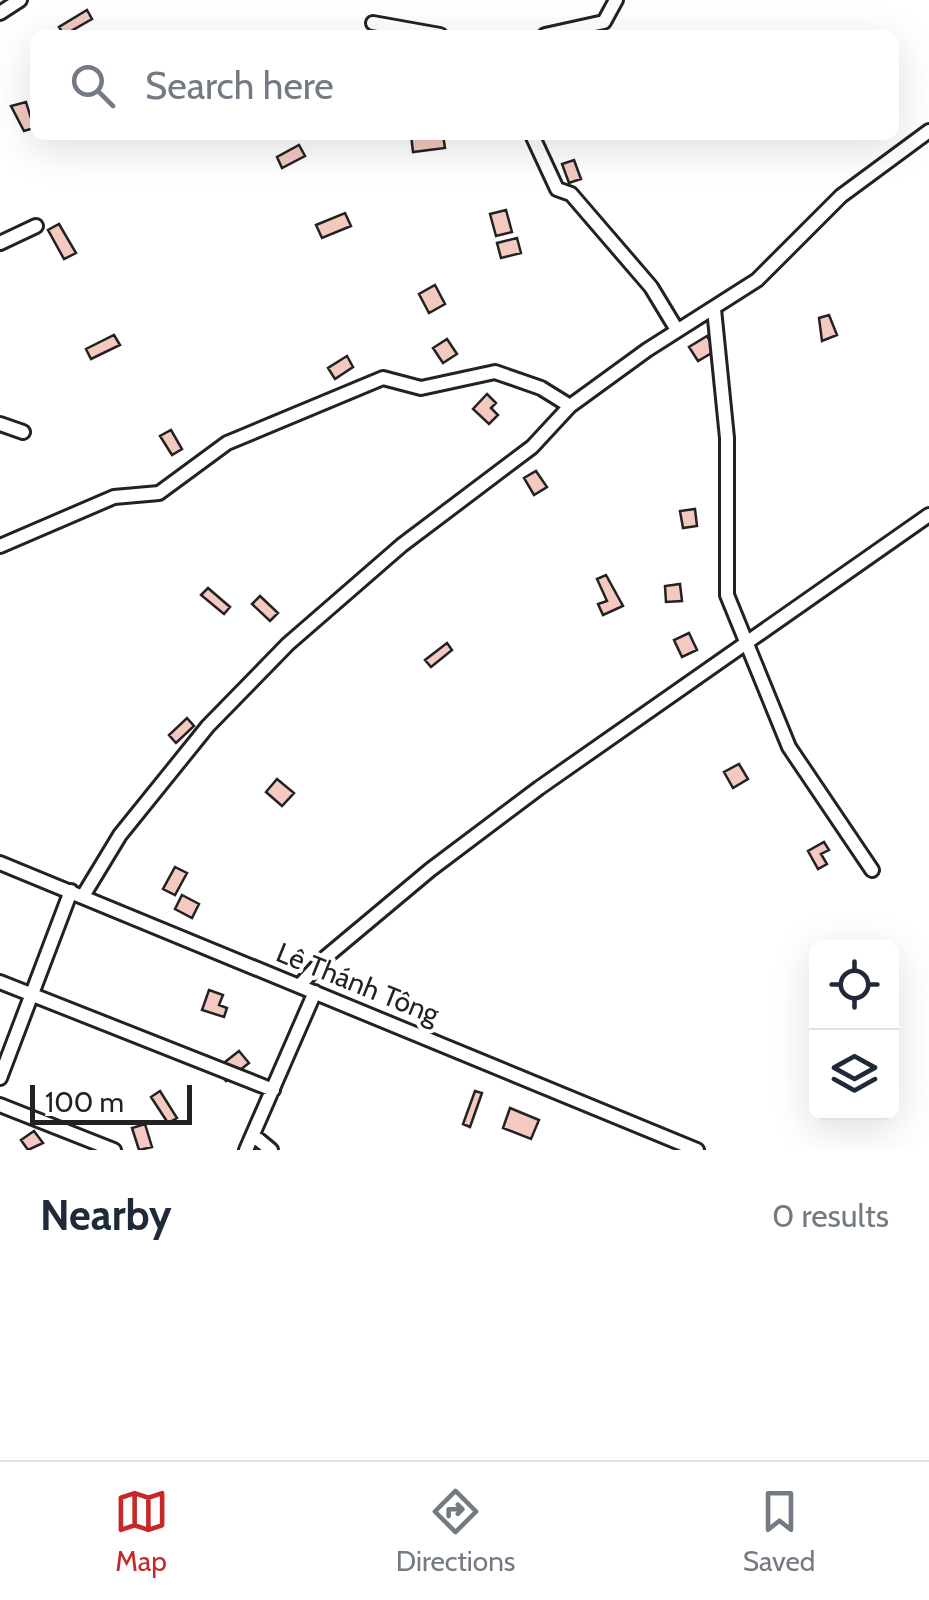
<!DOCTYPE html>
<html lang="en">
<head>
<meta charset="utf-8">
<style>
  body { margin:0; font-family:Cabin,sans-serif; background:#f2f2f3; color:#1f2937 }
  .controls { position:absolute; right:30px; bottom:30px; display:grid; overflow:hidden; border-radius:15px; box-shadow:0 10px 40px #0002 }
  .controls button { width:90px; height:90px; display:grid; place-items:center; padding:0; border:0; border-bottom:2px solid #e0e1e3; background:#fff; color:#1f2937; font:50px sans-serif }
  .scale { position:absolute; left:30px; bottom:25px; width:162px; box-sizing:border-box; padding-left:10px; border:5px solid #222; border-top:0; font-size:28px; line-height:35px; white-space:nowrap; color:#222; -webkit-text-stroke:8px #fff; paint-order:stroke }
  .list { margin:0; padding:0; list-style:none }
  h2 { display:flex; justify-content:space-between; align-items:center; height:130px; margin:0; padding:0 40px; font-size:42px }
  h2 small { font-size:32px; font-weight:400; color:#747a83 }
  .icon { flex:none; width:55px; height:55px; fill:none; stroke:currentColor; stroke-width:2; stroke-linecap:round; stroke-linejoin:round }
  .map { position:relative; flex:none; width:929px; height:1150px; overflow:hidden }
  .search { position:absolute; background:#fff; box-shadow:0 10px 40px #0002; left:30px; right:30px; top:30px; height:110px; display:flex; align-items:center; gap:25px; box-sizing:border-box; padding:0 35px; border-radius:15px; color:#747a83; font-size:38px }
  .sheet { height:310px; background:#fff }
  nav { display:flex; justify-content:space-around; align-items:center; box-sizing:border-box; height:140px; border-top:2px solid #e0e1e3; background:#fff; font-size:28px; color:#747a83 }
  nav a { display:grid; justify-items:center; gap:5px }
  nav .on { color:#c62828 }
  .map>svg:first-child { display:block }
</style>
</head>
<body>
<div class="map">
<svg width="929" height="1150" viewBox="0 0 929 1150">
  <rect width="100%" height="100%" fill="#fff"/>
  <path fill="#f3c9c0" stroke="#222" stroke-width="2.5" d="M 87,10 L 92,19 L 64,35 L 59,27 Z
    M 26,102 L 34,128 L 24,131 L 11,106 Z
    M 411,135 L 443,135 L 445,148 L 413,152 Z
    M 299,145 L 305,156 L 282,168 L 277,157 Z
    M 574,160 L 581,179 L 569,183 L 562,164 Z
    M 506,210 L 512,232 L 496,236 L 490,214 Z
    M 345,213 L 351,226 L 322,238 L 316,225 Z
    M 59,224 L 76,253 L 64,259 L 48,230 Z
    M 517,238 L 521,253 L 501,258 L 497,243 Z
    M 435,285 L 445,304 L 429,313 L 419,294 Z
    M 829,315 L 837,335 L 822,341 L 819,318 Z
    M 114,335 L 120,345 L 91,359 L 86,349 Z
    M 707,336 L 715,351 L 698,361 L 689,347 Z
    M 447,339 L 457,354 L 443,363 L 433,348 Z
    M 347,356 L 353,367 L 335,379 L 328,368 Z
    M 487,394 L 496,403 L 491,408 L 498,415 L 489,424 L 473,409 Z
    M 171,430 L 182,449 L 172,455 L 160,436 Z
    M 536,471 L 547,487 L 534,495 L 524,478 Z
    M 695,509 L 697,526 L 683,528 L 680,511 Z
    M 606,575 L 623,606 L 603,615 L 598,604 L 607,601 L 597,579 Z
    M 680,584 L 682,601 L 666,602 L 665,586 Z
    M 208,588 L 230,607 L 224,614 L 201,595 Z
    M 260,596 L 278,613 L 270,621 L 252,604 Z
    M 689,633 L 697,650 L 682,657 L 674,640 Z
    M 447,643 L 452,650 L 431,667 L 425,660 Z
    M 187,718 L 194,726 L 176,743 L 169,735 Z
    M 739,764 L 748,779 L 733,788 L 724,772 Z
    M 277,779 L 294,793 L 282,806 L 266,792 Z
    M 824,842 L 829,850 L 821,854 L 827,864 L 818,869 L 808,851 Z
    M 175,867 L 187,873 L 175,895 L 163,889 Z
    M 182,895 L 199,904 L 192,918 L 175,909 Z
    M 209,990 L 223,995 L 219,1005 L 227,1008 L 224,1017 L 202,1010 Z
    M 239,1051 L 249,1063 L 226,1081 L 216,1069 Z
    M 160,1091 L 177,1118 L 168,1123 L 151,1097 Z
    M 475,1091 L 482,1093 L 470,1127 L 463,1124 Z
    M 510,1108 L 539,1120 L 531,1139 L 503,1128 Z
    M 145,1124 L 152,1147 L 139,1150 L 132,1128 Z
    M 34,1131 L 43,1143 L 28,1150 L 21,1140 Z"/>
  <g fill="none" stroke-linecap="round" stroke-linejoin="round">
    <defs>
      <path id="minor" d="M 0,13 L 20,0
        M 373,23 L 440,35
        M 545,35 L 604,22 L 616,0
        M 532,135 L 557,189 L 571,194 L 651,287 L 677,330
        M 0,243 L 36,226
        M 714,309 L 727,438 L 727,595 L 789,747 L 872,870
        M 0,424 L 23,432
        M 0,546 L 114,497 L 159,493 L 227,443 L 383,378 L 421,388 L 495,372 L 541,388 L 570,406
        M 0,863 L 697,1150
        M 83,896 L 120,835 L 208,726 L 288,644 L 402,545 L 532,447 L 570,406 L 647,350 L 757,280 L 841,196 L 929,131
        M 0,982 L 273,1090
        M 299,986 L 326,957 L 430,870 L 539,788 L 929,515
        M 0,1078 L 71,891
        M 0,1105 L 114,1150
        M 253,1135 L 271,1150
        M 246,1150 L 315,992"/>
    </defs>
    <use href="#minor" stroke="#222" stroke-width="18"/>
    <use href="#minor" stroke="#fff" stroke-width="12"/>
  </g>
  <g text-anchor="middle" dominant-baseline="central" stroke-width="8" stroke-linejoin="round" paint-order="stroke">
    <g font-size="28" fill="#222" stroke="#fff">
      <text transform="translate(358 983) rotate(22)">Lê Thánh Tông</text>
    </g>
  </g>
</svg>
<div class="controls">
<button><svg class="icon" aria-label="locate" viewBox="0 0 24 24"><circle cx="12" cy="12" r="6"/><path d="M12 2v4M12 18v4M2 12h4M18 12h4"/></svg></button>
<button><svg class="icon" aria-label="layers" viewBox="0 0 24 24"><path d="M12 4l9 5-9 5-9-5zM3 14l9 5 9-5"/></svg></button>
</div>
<div class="scale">100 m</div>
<div class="search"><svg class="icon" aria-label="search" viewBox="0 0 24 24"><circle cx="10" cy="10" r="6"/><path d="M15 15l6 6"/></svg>Search here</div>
</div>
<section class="sheet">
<h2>Nearby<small>0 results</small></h2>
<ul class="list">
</ul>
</section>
<nav>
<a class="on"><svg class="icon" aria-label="map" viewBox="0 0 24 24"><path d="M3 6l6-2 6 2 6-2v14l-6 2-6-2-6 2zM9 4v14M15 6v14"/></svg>Map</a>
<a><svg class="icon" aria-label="directions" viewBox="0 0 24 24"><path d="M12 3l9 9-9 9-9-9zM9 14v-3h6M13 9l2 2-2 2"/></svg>Directions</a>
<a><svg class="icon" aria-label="saved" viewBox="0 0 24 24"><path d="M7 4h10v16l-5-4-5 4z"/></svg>Saved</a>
</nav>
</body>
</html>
